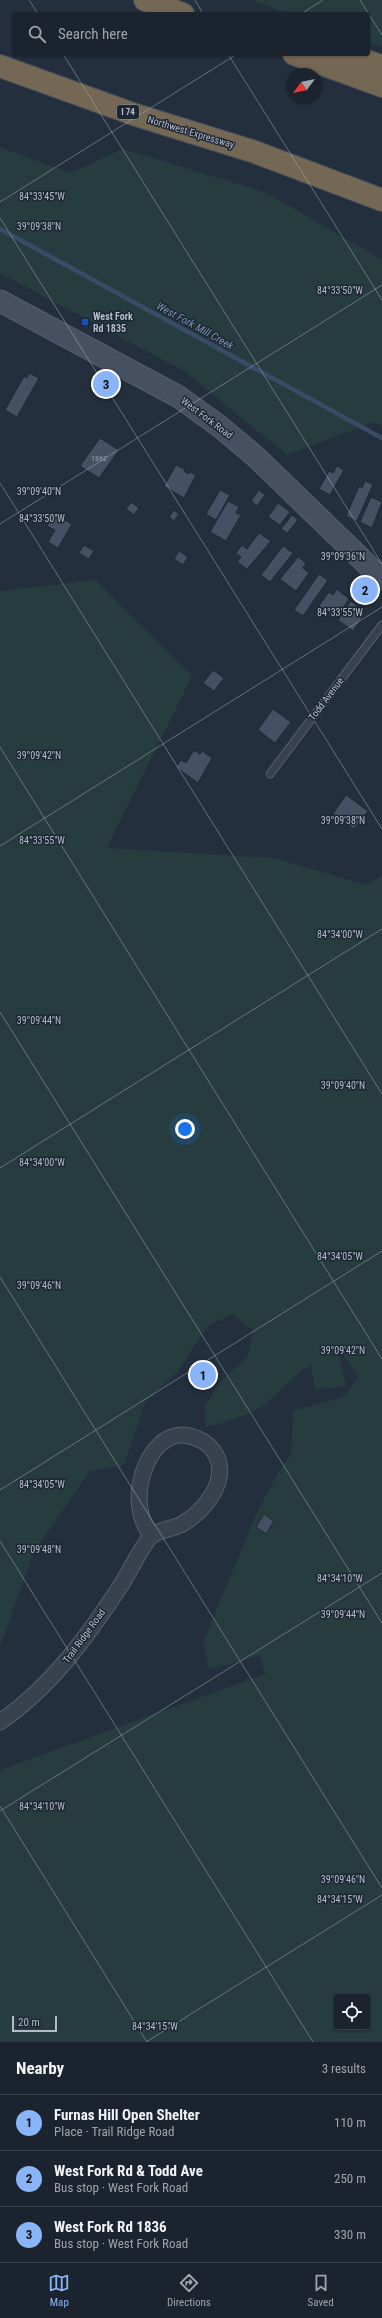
<!DOCTYPE html>
<html lang="en">
<head>
<meta charset="utf-8">
<style>
  body { margin:0; font-family:"Roboto Condensed",sans-serif; background:#242b36; color:#f1f3f6 }
  .controls { position:absolute; right:12px; bottom:12px; display:grid; overflow:hidden; border-radius:4px; box-shadow:0 1px 3px #0004 }
  .controls button { width:36px; height:36px; display:grid; place-items:center; padding:0; border:0; border-bottom:1px solid #39404a; background:#1b232e; color:#f1f3f6; font:20px sans-serif }
  .compass { position:absolute; left:286px; top:68px; width:36px; height:36px; border-radius:50%; background:#1b232e; box-shadow:0 1px 3px #0004; rotate:238deg }
  .scale { position:absolute; left:12px; bottom:10px; width:45px; box-sizing:border-box; padding-left:4px; border:2px solid #b4bcc9; border-top:0; font-size:11px; line-height:14px; white-space:nowrap; color:#b4bcc9; -webkit-text-stroke:3px #1d2633; paint-order:stroke }
  .you { position:absolute; left:185px; top:1129px; width:14px; height:14px; margin:-10px; border:3px solid #fff; border-radius:50%; background:#1a73e8; box-shadow:0 0 0 6px #1a73e833 }
  .badge { display:grid; place-items:center; width:26px; height:26px; border-radius:50%; background:#8ab4f8; color:#111; font-size:13px; font-weight:700 }
  .pin { position:absolute; translate:-50% -50%; border:2px solid #fff; box-shadow:0 1px 4px #0006 }
  .list { margin:0; padding:0; list-style:none }
  h2 { display:flex; justify-content:space-between; align-items:center; height:52px; margin:0; padding:0 16px; font-size:17px }
  h2 small { font-size:13px; font-weight:400; color:#a0a4aa }
  .list li { display:grid; grid-template-columns:26px 1fr auto; gap:12px; align-items:center; box-sizing:border-box; height:56px; padding:0 16px; border-top:1px solid #39404a }
  .list b { display:block; font-size:15px; white-space:nowrap }
  .list p { margin:0; font-size:13px; white-space:nowrap; color:#a0a4aa }
  .list em { font-size:13px; font-style:normal; color:#a0a4aa }
  .icon { flex:none; width:22px; height:22px; fill:none; stroke:currentColor; stroke-width:2; stroke-linecap:round; stroke-linejoin:round }
  .map { position:relative; flex:none; width:382px; height:2042px; overflow:hidden }
  .search { position:absolute; background:#1b232e; box-shadow:0 1px 3px #0004; left:12px; right:12px; top:12px; height:44px; display:flex; align-items:center; gap:10px; box-sizing:border-box; padding:0 14px; border-radius:4px; color:#a0a4aa; font-size:15px }
  .sheet { height:220px; background:#1b232e }
  nav { display:flex; justify-content:space-around; align-items:center; box-sizing:border-box; height:56px; border-top:1px solid #39404a; background:#1b232e; font-size:11px; color:#a0a4aa }
  nav a { display:grid; justify-items:center; gap:2px }
  nav .on { color:#8ab4f8 }
  .map>svg:first-child { display:block }
</style>
</head>
<body>
<div class="map">
<svg width="382" height="2042" viewBox="0 0 382 2042">
  <rect width="100%" height="100%" fill="#242f3e"/>
  <path fill="#263c3f" fill-rule="evenodd" d="M 251,0 L 382,0 L 382,47 L 368,42 L 368,14 L 290,14 Z
    M 0,147 L 70,173 L 123,149 L 265,192 L 382,260 L 382,426 L 374,422 L 287,455 L 184,371 L 0,273 Z
    M 95,580 L 192,676 L 107,848 L 274,858 L 367,885 L 382,875 L 382,2042 L 0,2042 L 0,1770 L 265,1674 L 260,1655 L 209,1670 L 203,1643 L 254,1519 L 275,1478 L 291,1454 L 293,1411 L 343,1397 L 359,1378 L 340,1350 L 330,1356 L 339,1354 L 346,1386 L 315,1390 L 311,1365 C 292,1375 281,1392 264,1405 C 247,1416 225,1422 206,1427 L 204,1407 L 220,1382 L 248,1356 L 253,1330 L 232,1314 L 208,1326 L 177,1372 L 145,1403 L 124,1465 L 90,1471 L 34,1552 L 0,1647 L 0,591 ZM 337,1997 L 367,1997 L 367,2027 L 337,2027 Z"/>
  <g fill="none" stroke-linecap="round" stroke-linejoin="round">
    <path stroke="#394c67" stroke-width="4.5" d="M 0,229 L 382,438"/>
  </g>
  <path fill="#455162" stroke="#1f2835" d="M 29,373 L 39,378 L 17,417 L 5,410 L 24,376 L 27,378 Z
    M 100,438 L 119,450 L 99,478 L 80,466 Z
    M 176,465 L 185,469 L 184,471 L 188,474 L 190,472 L 196,475 L 184,498 L 164,486 Z
    M 337,466 L 344,470 L 330,495 L 319,489 L 329,471 L 333,473 Z
    M 365,481 L 373,484 L 357,521 L 346,516 L 359,486 L 362,488 Z
    M 220,490 L 230,495 L 216,520 L 206,514 Z
    M 259,490 L 265,495 L 257,506 L 251,501 Z
    M 371,497 L 382,502 L 372,528 L 360,522 Z
    M 228,501 L 239,507 L 236,513 L 241,515 L 226,541 L 210,532 Z
    M 131,502 L 139,508 L 134,515 L 126,509 Z
    M 278,503 L 290,512 L 280,525 L 268,517 Z
    M 174,510 L 179,514 L 174,521 L 169,517 Z
    M 54,514 L 72,524 L 58,548 L 48,542 L 55,530 L 47,526 Z
    M 292,515 L 298,520 L 287,533 L 281,529 Z
    M 259,533 L 271,541 L 247,569 L 237,562 L 241,557 L 236,553 L 242,545 L 247,549 Z
    M 84,545 L 94,551 L 89,559 L 79,553 Z
    M 283,546 L 293,553 L 270,582 L 261,575 Z
    M 179,551 L 188,557 L 183,565 L 174,559 Z
    M 298,557 L 306,563 L 303,568 L 309,573 L 296,591 L 280,579 Z
    M 319,574 L 328,580 L 303,616 L 294,610 Z
    M 337,589 L 349,599 L 336,618 L 319,606 L 329,592 L 333,595 Z
    M 351,601 L 363,610 L 361,612 L 364,615 L 353,631 L 338,620 Z
    M 213,670 L 224,678 L 214,691 L 203,683 Z
    M 273,709 L 291,722 L 275,743 L 258,730 Z
    M 194,750 L 200,754 L 202,751 L 212,758 L 198,783 L 176,767 L 181,760 L 186,763 Z
    M 346,795 L 368,811 L 354,829 L 333,814 Z
    M 211,1360 L 220,1375 L 195,1390 L 186,1374 Z
    M 264,1514 L 274,1521 L 266,1534 L 256,1527 Z"/>
  <g fill="none" stroke-linecap="round" stroke-linejoin="round">
    <defs>
      <path id="lane" d="M 270,774 L 382,625"/>
      <path id="street" d="M 0,1722 C 51,1687 88,1636 121,1585 C 127,1576 145,1541 151,1536 C 158,1530 173,1529 182,1524 C 203,1512 228,1483 217,1457 C 213,1449 207,1442 198,1439 C 158,1420 134,1476 140,1508 C 141,1519 145,1527 151,1536"/>
      <path id="secondary" d="M 0,301 L 179,397 L 219,426 L 256,457 L 382,579"/>
      <path id="highway" d="M 145,0 L 183,14
        M 294,54 L 382,86
        M 344,54 L 382,66
        M 0,66 L 136,115 L 255,152 L 382,200"/>
    </defs>
    <use href="#lane" stroke="#565f6c" stroke-width="9"/>
    <use href="#street" stroke="#565f6c" stroke-width="17"/>
    <use href="#secondary" stroke="#565f6c" stroke-width="23"/>
    <use href="#highway" stroke="#434c59" stroke-width="24"/>
    <use href="#lane" stroke="#38414e" stroke-width="7"/>
    <use href="#street" stroke="#38414e" stroke-width="15"/>
    <use href="#secondary" stroke="#465061" stroke-width="21"/>
    <use href="#highway" stroke="#746855" stroke-width="22"/>
  </g>
  <path fill="none" stroke="#b4bcc9" stroke-width="1" stroke-opacity="0.45" d="M 29,0 L 38,14M 195,0 L 203,14M 360,0 L 382,35M 301,14 L 323,0M 63,54 L 382,564M 228,54 L 382,300M 0,202 L 237,54M 0,218 L 382,829M 0,483 L 382,1094M 0,524 L 382,285M 0,747 L 382,1359M 0,846 L 382,607M 0,1012 L 382,1623M 0,1168 L 382,929M 0,1277 L 382,1888M 0,1490 L 382,1251M 0,1541 L 313,2042M 0,1806 L 147,2042M 0,1811 L 382,1573M 146,2042 L 382,1895"/>
  <rect fill="#1a4fb4" stroke="#1d2633" stroke-width="1.5" x="81" y="318" width="8" height="8" rx="2"/>
  <g text-anchor="middle" dominant-baseline="central" stroke-width="3" stroke-linejoin="round" paint-order="stroke">
    <g font-size="8" fill="#98a1af">
      <text x="99" y="458">1862</text>
    </g>
    <rect fill="#1d2633" stroke="#878f9c" stroke-width="1" x="117" y="105" width="22" height="14" rx="3"/>
    <g font-size="9" font-weight="bold" fill="#b4bcc9">
      <text x="128" y="112">I 74</text>
    </g>
    <g font-size="10" fill="#b4bcc9" stroke="#1d2633">
      <text transform="translate(191 132) rotate(17)">Northwest Expressway</text>
      <text transform="translate(207 418) rotate(37)">West Fork Road</text>
      <text transform="translate(326 699) rotate(-53)">Todd Avenue</text>
      <text transform="translate(84 1636) rotate(-54)">Trail Ridge Road</text>
    </g>
    <g font-size="10" font-weight="bold" fill="#b4bcc9" stroke="#1d2633" text-anchor="start">
      <text x="93" y="316">West Fork<tspan x="93" dy="12">Rd 1835</tspan></text>
    </g>
    <g font-size="11" font-style="italic" fill="#7c92b1" stroke="#1d2633">
      <text transform="translate(195 326) rotate(29)">West Fork Mill Creek</text>
    </g>
  </g>
  <g font-size="10" text-anchor="middle" fill="#b4bcc9" stroke="#1d2633" stroke-width="3" stroke-linejoin="round" paint-order="stroke">
    <text x="42" y="200">84°33'45"W</text>
    <text x="39" y="230">39°09'38"N</text>
    <text x="340" y="294">84°33'50"W</text>
    <text x="39" y="495">39°09'40"N</text>
    <text x="42" y="522">84°33'50"W</text>
    <text x="343" y="560">39°09'36"N</text>
    <text x="340" y="616">84°33'55"W</text>
    <text x="39" y="759">39°09'42"N</text>
    <text x="343" y="824">39°09'38"N</text>
    <text x="42" y="844">84°33'55"W</text>
    <text x="340" y="938">84°34'00"W</text>
    <text x="39" y="1024">39°09'44"N</text>
    <text x="343" y="1089">39°09'40"N</text>
    <text x="42" y="1166">84°34'00"W</text>
    <text x="340" y="1260">84°34'05"W</text>
    <text x="39" y="1289">39°09'46"N</text>
    <text x="343" y="1354">39°09'42"N</text>
    <text x="42" y="1488">84°34'05"W</text>
    <text x="39" y="1553">39°09'48"N</text>
    <text x="340" y="1582">84°34'10"W</text>
    <text x="343" y="1618">39°09'44"N</text>
    <text x="42" y="1810">84°34'10"W</text>
    <text x="343" y="1883">39°09'46"N</text>
    <text x="340" y="1903">84°34'15"W</text>
    <text x="155" y="2030">84°34'15"W</text>
  </g>
</svg>
<div class="controls">
<button><svg class="icon" aria-label="locate" viewBox="0 0 24 24"><circle cx="12" cy="12" r="6"/><path d="M12 2v4M12 18v4M2 12h4M18 12h4"/></svg></button>
</div>
<svg class="compass" viewBox="-18 -18 36 36"><path d="M0-13l5 13h-10z" fill="#e53935"/><path d="M0 13l5-13h-10z" fill="#a0a4aa"/></svg>
<div class="scale">20 m</div>
<div class="you"></div>
<div class="pin badge" style="left:203px;top:1375px">1</div>
<div class="pin badge" style="left:365px;top:590px">2</div>
<div class="pin badge" style="left:106px;top:384px">3</div>
<div class="search"><svg class="icon" aria-label="search" viewBox="0 0 24 24"><circle cx="10" cy="10" r="6"/><path d="M15 15l6 6"/></svg>Search here</div>
</div>
<section class="sheet">
<h2>Nearby<small>3 results</small></h2>
<ul class="list">
<li><span class="badge">1</span><div><b>Furnas Hill Open Shelter</b><p>Place · Trail Ridge Road</p></div><em>110 m</em></li>
<li><span class="badge">2</span><div><b>West Fork Rd &amp; Todd Ave</b><p>Bus stop · West Fork Road</p></div><em>250 m</em></li>
<li><span class="badge">3</span><div><b>West Fork Rd 1836</b><p>Bus stop · West Fork Road</p></div><em>330 m</em></li>
</ul>
</section>
<nav>
<a class="on"><svg class="icon" aria-label="map" viewBox="0 0 24 24"><path d="M3 6l6-2 6 2 6-2v14l-6 2-6-2-6 2zM9 4v14M15 6v14"/></svg>Map</a>
<a><svg class="icon" aria-label="directions" viewBox="0 0 24 24"><path d="M12 3l9 9-9 9-9-9zM9 14v-3h6M13 9l2 2-2 2"/></svg>Directions</a>
<a><svg class="icon" aria-label="saved" viewBox="0 0 24 24"><path d="M7 4h10v16l-5-4-5 4z"/></svg>Saved</a>
</nav>
</body>
</html>
